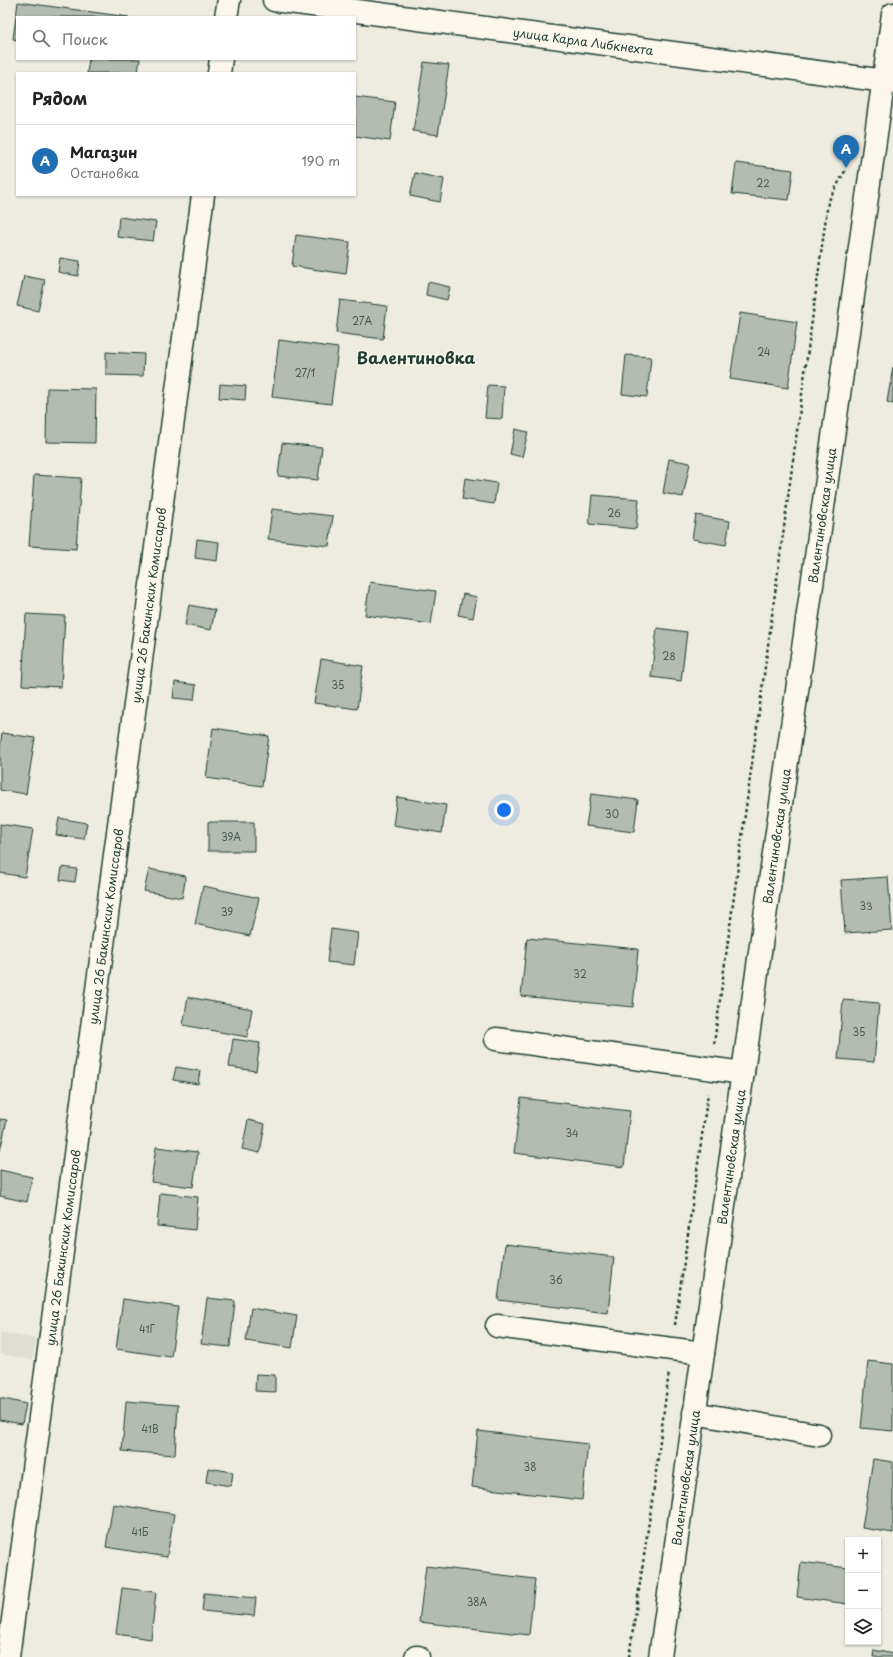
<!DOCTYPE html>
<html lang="ru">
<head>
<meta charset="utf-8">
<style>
  body { margin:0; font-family:"Playpen Sans",sans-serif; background:#f2f2f2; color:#222 }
  .controls { position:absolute; right:12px; bottom:12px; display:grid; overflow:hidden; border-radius:0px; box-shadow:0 1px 3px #0004 }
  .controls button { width:36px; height:36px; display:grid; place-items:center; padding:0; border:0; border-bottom:1px solid #e0e0e0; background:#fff; color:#222; font:20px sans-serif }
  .you { position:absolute; left:504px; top:810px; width:14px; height:14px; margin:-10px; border:3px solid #fff; border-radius:50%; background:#1a73e8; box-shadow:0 0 0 6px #1a73e833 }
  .badge { display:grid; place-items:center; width:26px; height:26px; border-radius:50%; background:#1f6fb2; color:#fff; font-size:13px; font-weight:700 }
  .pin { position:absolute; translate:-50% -33px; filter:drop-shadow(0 1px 2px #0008) }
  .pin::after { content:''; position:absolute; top:21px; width:14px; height:12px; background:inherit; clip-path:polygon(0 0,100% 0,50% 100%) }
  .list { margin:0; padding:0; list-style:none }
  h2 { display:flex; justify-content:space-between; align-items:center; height:52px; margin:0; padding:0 16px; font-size:17px }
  h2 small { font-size:13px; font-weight:400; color:#767676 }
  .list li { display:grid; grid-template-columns:26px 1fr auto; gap:12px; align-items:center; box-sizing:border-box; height:72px; padding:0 16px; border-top:1px solid #e0e0e0 }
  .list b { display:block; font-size:15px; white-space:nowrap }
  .list p { margin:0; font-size:13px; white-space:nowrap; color:#767676 }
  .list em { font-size:13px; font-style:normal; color:#767676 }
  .icon { flex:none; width:22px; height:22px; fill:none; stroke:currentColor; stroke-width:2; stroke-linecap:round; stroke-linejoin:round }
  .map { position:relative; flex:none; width:893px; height:1657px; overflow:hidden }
  .search { position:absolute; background:#fff; box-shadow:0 1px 3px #0004; left:16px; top:16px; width:340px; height:44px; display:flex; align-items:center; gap:10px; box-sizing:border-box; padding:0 14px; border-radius:0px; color:#767676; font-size:15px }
  .panel { position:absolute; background:#fff; box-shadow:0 1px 3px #0004; left:16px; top:72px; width:340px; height:124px; border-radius:0px }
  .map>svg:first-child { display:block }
</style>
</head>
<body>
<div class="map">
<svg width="893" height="1657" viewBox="0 0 893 1657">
  <rect width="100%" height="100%" fill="#eeece1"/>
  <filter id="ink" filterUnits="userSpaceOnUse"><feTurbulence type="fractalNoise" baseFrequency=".025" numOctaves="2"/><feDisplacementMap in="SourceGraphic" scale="8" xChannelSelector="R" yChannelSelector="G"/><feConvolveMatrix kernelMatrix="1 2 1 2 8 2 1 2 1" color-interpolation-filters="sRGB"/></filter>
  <g filter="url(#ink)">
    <path fill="#ddddd2" d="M 0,1332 L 36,1339 L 32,1360 L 0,1354 Z"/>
    <path fill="#b4bbb0" stroke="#1f3d34" d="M 18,2 L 129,17 L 17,17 L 17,40 L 13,39 Z
      M 89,59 L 140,59 L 138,73 L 87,73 Z
      M 424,62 L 449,65 L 438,135 L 413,131 Z
      M 355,97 L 395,102 L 390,141 L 355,136 Z
      M 736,163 L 793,170 L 789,200 L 732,194 Z
      M 415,173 L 444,179 L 440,202 L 410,196 Z
      M 119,217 L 156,222 L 153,241 L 117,237 Z
      M 296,235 L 350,242 L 346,274 L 292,266 Z
      M 60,258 L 80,261 L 78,276 L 58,272 Z
      M 24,276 L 45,280 L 38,311 L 17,306 Z
      M 428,282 L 450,287 L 447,300 L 426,295 Z
      M 340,300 L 387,306 L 383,339 L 336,333 Z
      M 740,313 L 797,322 L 788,388 L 730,379 Z
      M 279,340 L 338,348 L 331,404 L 272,397 Z
      M 106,352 L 144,354 L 143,376 L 106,375 Z
      M 626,355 L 651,357 L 647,397 L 622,394 Z
      M 893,367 L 893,404 L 887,402 Z
      M 220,384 L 246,386 L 245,400 L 219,398 Z
      M 488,385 L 504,386 L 502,419 L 485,418 Z
      M 47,388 L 96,389 L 95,443 L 46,442 Z
      M 515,429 L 528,432 L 522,457 L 510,454 Z
      M 282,443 L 322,447 L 318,480 L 278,476 Z
      M 669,459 L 690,463 L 683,497 L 663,493 Z
      M 34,475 L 81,478 L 76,549 L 29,546 Z
      M 465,478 L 497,483 L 494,504 L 462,499 Z
      M 592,495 L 639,499 L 636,529 L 589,524 Z
      M 272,509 L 333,516 L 329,546 L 268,539 Z
      M 696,515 L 730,521 L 726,545 L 692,539 Z
      M 197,539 L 219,542 L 217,561 L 195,558 Z
      M 370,582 L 436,591 L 431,624 L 365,615 Z
      M 463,594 L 477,597 L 473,618 L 458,615 Z
      M 189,605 L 215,610 L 211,630 L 185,625 Z
      M 26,614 L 65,616 L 61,687 L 22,685 Z
      M 657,628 L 687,632 L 681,681 L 651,677 Z
      M 321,659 L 363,666 L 357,709 L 314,703 Z
      M 175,682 L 196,685 L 194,700 L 173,698 Z
      M 213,728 L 269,736 L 262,786 L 206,778 Z
      M 2,733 L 35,738 L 26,794 L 0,790 L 0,748 Z
      M 591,794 L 638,800 L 634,832 L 586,826 Z
      M 397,797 L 446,805 L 442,833 L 393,825 Z
      M 59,818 L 87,823 L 84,839 L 56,835 Z
      M 208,822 L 254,822 L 254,851 L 208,851 Z
      M 0,824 L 33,829 L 25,877 L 0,873 Z
      M 62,867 L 77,869 L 75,882 L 60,880 Z
      M 149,869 L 186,876 L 182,898 L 144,891 Z
      M 888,877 L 892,930 L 845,933 L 841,880 Z
      M 203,886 L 259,898 L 250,936 L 195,924 Z
      M 331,929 L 358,933 L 354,965 L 327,962 Z
      M 527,938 L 638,949 L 633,1007 L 521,996 Z
      M 188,997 L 252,1009 L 247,1037 L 183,1025 Z
      M 843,1000 L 879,1003 L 874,1062 L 838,1059 Z
      M 233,1039 L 260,1043 L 256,1071 L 229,1067 Z
      M 176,1067 L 200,1071 L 198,1084 L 173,1080 Z
      M 521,1098 L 630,1111 L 624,1167 L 514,1153 Z
      M 0,1119 L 7,1120 L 0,1151 Z
      M 248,1120 L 265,1124 L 260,1153 L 242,1149 Z
      M 156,1147 L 198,1152 L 193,1187 L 151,1182 Z
      M 0,1170 L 32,1177 L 27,1202 L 0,1196 Z
      M 160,1193 L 198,1197 L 195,1230 L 157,1226 Z
      M 505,1244 L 614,1257 L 608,1313 L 498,1300 Z
      M 207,1298 L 235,1301 L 230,1347 L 201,1344 Z
      M 123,1299 L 178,1307 L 171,1357 L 116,1349 Z
      M 251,1308 L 297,1316 L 292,1348 L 246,1341 Z
      M 868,1361 L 893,1364 L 893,1431 L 861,1428 Z
      M 256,1374 L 275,1375 L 275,1392 L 255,1391 Z
      M 0,1398 L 26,1404 L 22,1424 L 0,1420 Z
      M 126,1401 L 178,1405 L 175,1455 L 122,1451 Z
      M 478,1431 L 588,1444 L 582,1500 L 472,1487 Z
      M 873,1459 L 893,1462 L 893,1533 L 862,1528 Z
      M 208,1468 L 233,1472 L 231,1486 L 206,1482 Z
      M 113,1504 L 174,1514 L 167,1557 L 106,1547 Z
      M 801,1562 L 848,1568 L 848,1604 L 797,1597 Z
      M 426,1566 L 535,1579 L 529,1635 L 419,1622 Z
      M 122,1588 L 156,1592 L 151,1639 L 116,1634 Z
      M 204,1593 L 256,1598 L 254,1616 L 202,1611 Z
      M 874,1650 L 893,1654 L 893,1657 L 873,1657 Z"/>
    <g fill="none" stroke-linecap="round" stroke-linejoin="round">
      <defs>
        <g id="minor">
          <path id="s1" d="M 274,0 L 893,82"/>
          <path d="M 226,17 L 229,0"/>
          <path d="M 219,73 L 221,59"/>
          <path d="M 496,1039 L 743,1073"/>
          <path d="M 497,1326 L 703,1353"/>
          <path d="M 694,1413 L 819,1435"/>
          <path id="s2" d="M 8,1657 L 203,195"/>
          <path d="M 416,1657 L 418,1657"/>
        </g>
        <g id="major">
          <path id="s3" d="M 660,1657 L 893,14"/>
        </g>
      </defs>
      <use href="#minor" stroke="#1f3d34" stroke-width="25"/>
      <use href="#major" stroke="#1f3d34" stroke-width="25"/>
      <path stroke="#1f3d34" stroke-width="2.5" stroke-dasharray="3 3" stroke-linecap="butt" d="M 714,1044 L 828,202 L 845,171
        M 675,1325 L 708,1093
        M 629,1657 L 653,1495 L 669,1372"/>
      <use href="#minor" stroke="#fbf7ec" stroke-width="22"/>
      <use href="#major" stroke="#fbf7ec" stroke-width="22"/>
    </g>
  </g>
  <g text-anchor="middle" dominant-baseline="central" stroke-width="3" stroke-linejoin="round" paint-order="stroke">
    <g font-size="10" fill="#445c53">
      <text x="763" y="182">22</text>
      <text x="362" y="320">27А</text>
      <text x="764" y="351">24</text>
      <text x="305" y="372">27/1</text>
      <text x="614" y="512">26</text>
      <text x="669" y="655">28</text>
      <text x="338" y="684">35</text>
      <text x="612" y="813">30</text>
      <text x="231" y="836">39А</text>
      <text x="866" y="905">33</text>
      <text x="227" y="911">39</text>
      <text x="580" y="973">32</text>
      <text x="859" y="1031">35</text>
      <text x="572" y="1132">34</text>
      <text x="556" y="1279">36</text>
      <text x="147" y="1328">41Г</text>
      <text x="150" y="1428">41В</text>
      <text x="530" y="1466">38</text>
      <text x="140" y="1531">41Б</text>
      <text x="477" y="1601">38А</text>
    </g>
    <g font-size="12" fill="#1f3d34" stroke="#fbf7ec">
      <text stroke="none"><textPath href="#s1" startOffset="312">улица Карла Либкнехта</textPath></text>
      <text stroke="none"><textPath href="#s3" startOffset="1153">Валентиновская улица</textPath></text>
      <text stroke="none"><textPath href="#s2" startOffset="1061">улица 26 Бакинских Комиссаров</textPath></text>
      <text stroke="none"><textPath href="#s3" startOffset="829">Валентиновская улица</textPath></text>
      <text stroke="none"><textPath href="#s2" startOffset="737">улица 26 Бакинских Комиссаров</textPath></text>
      <text stroke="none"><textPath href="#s3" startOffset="505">Валентиновская улица</textPath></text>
      <text stroke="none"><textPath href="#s2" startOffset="413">улица 26 Бакинских Комиссаров</textPath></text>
      <text stroke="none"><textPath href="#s3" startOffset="181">Валентиновская улица</textPath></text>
    </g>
    <g font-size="16" font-weight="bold" fill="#1f3d34" stroke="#fbf7ec">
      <text x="416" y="357">Валентиновка</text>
    </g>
  </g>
</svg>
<div class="controls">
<button>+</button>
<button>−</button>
<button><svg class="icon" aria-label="layers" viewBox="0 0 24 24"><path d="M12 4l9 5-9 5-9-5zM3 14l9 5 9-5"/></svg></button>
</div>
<div class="you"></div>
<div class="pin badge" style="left:846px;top:168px">A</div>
<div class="search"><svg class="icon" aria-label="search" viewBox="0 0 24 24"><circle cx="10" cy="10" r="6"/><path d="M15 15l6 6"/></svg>Поиск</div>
<section class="panel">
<h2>Рядом<small></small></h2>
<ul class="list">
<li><span class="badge">A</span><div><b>Магазин</b><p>Остановка</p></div><em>190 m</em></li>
</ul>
</section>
</div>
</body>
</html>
